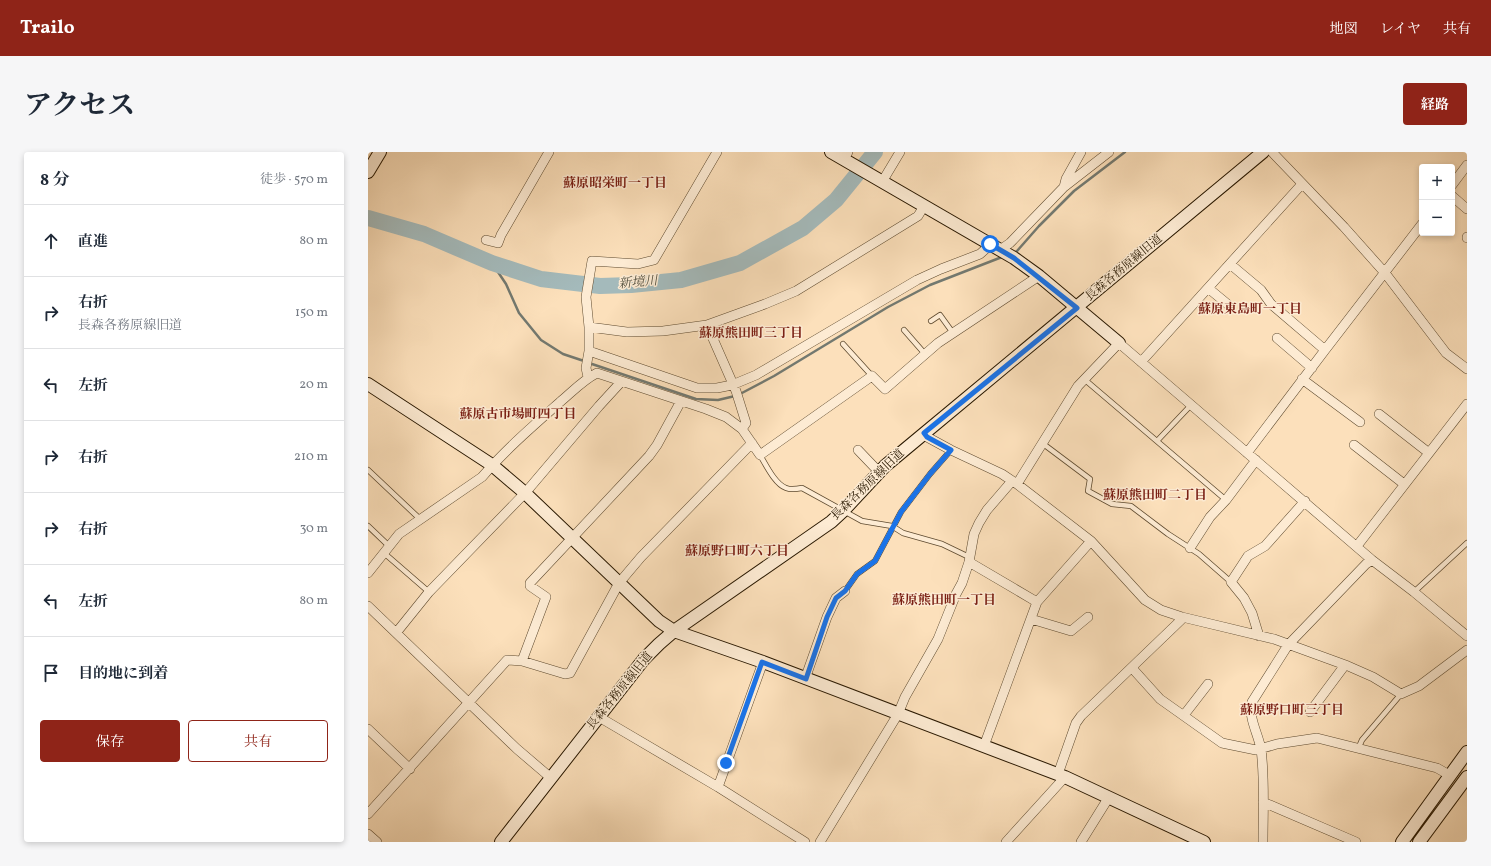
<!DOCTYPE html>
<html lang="ja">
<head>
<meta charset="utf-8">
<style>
  body { margin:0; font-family:Vollkorn,"Noto Serif JP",serif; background:#f6f6f7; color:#1f2937 }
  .controls { position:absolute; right:12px; top:12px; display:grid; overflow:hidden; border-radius:4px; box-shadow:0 2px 6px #0003 }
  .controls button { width:36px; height:36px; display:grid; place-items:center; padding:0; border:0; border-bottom:1px solid #e0e1e3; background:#fff; color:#1f2937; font:20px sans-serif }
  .stop { position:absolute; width:12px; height:12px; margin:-9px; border:3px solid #1a73e8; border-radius:50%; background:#fff }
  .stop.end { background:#1a73e8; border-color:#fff; box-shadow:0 1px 4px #0008 }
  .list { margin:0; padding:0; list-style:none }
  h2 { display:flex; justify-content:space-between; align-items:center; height:52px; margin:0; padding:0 16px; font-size:17px }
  h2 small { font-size:13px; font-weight:400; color:#747a83 }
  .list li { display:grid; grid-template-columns:26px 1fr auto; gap:12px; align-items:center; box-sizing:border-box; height:72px; padding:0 16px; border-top:1px solid #e0e1e3 }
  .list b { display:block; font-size:15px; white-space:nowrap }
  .list p { margin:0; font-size:13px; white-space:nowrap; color:#747a83 }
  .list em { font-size:13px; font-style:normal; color:#747a83 }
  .actions { display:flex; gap:8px; padding:12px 16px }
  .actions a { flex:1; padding:9px 0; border:1px solid #8f2418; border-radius:4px; text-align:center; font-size:14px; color:#8f2418 }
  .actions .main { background:#8f2418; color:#fff }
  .icon { flex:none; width:22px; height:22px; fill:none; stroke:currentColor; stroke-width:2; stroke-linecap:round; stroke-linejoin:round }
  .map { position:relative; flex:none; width:1099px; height:690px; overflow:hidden; border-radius:4px }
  header { display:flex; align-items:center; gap:24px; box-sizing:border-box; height:56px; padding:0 20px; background:#8f2418; color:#fff }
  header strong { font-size:19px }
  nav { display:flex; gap:22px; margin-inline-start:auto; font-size:14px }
  .intro { display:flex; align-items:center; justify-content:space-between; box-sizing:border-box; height:96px; padding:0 24px }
  h1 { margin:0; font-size:28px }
  .button { padding:10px 18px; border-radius:4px; background:#8f2418; color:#fff; font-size:14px; font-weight:700 }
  main { display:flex; gap:24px; padding:0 24px }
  aside { flex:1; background:#fff; border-radius:4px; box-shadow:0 2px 6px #0003 }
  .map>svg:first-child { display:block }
</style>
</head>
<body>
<header>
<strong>Trailo</strong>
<nav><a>地図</a><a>レイヤ</a><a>共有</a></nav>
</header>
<div class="intro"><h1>アクセス</h1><a class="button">経路</a></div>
<main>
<aside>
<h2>8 分<small>徒歩 · 570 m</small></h2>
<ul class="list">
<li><svg class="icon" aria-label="ahead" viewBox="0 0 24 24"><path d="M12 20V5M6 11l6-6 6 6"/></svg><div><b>直進</b></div><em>80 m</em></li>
<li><svg class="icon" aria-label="right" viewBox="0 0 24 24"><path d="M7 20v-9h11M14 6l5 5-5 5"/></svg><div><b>右折</b><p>長森各務原線旧道</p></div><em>150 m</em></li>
<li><svg class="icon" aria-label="left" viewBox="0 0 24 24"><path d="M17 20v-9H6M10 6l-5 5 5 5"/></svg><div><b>左折</b></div><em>20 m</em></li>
<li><svg class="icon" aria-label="right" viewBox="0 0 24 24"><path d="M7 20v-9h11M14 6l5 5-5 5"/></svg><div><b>右折</b></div><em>210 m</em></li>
<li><svg class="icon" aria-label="right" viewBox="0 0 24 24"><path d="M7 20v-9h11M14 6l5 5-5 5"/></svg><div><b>右折</b></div><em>30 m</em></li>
<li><svg class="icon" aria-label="left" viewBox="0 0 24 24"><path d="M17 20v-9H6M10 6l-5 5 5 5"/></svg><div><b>左折</b></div><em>80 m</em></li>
<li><svg class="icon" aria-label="arrive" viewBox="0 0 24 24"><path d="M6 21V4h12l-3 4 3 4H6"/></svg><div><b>目的地に到着</b></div></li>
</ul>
<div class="actions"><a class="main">保存</a><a>共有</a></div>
</aside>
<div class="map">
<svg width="1099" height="690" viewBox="0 0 1099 690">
  <rect width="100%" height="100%" fill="#fce0bb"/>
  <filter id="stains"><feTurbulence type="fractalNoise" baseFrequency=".005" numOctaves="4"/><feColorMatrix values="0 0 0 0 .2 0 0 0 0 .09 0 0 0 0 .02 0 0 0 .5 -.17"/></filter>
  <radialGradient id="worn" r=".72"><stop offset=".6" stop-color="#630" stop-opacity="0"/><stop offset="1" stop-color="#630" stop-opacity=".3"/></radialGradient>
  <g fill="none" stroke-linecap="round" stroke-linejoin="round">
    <path stroke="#737970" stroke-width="2.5" d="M 645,101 L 649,99 L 671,74 L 706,39 L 757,0
      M 124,111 L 138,132 L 151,161 L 173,188 L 195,202 L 216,209
      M 221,211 L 328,247 L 350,248 L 367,244
      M 372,242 L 406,224 L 520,155 L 562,133 L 634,105"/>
    <path stroke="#a4babb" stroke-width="16" d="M 0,66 L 56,82 L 124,111 L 173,127 L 232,134 L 263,133 L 313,128 L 372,111 L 435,76 L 468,48 L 507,0"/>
    <defs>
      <path id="lane" d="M 563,169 L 572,163 L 585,181
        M 536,178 L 557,202
        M 475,192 L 504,224
        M 716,227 L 858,348
        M 789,289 L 824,252
        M 674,291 L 722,327 L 720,339 L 744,352 L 763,354 L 800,382 L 831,402 L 863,430
        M 392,303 C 398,313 407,332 418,336 C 423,338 429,337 434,336 L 494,369 L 524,374 L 535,381 L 574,392 L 601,405
        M 0,318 L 52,367
        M 0,374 L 21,394
        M 16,401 L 61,440
        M 477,439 L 489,422 L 507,409 L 533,360 L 562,322 L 583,298
        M 1046,440 L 1099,391
        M 990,597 L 994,588 L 1033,542"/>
      <path id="street" d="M 713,0 L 698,27 L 696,35 L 741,0
        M 904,0 L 976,75 L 1017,121 L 1078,201 L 1099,217
        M 476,7 L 480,0
        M 514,30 L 532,0
        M 1084,33 L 1099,13
        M 1084,44 L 1099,57
        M 1099,86 L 1099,85
        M 118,88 L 130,91 L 133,83 L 181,0
        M 632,98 L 642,91 L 696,35
        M 862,112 L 893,138 L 903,152 L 957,198
        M 840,136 L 863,155
        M 339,173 L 368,239 L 378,271 L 374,277
        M 221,175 L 259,180 L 295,179 L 339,173 L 397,152 L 428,139 L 550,64 L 556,54
        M 909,186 L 944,216
        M 221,199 L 329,236 L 349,236 L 364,233 L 388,223 L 549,128 L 573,117 L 612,102 L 622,93
        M 773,210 L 934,32
        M 220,225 L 218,216 L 221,199 L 221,175 L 218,145 L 224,109 L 270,112 L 286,108 L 349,0
        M 934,227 L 992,270
        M 1011,262 L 1061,301
        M 556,281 L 559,285 L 583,298 L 634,322 L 649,332 L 723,389 L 777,448 L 793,458 L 814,465 L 906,487 L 980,514 L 1005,525 L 1033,542 L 1051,534 L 1099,498
        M 986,293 L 1036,332
        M 490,298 L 511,320
        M 879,301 L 957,198 L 1054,72
        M 649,332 L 710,234 L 751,191 L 1004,408 L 1046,440 L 1099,484
        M 989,394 L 1099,252
        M 822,396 L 842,365 L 858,348 L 888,308
        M 601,410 L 669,450
        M 0,421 L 31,382 L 114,325 C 137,298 166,273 192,250 C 204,240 215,228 229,221 L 338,257 L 358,265 L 374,277 L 392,303 L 504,224 L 517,237 L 570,191 L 671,124
        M 0,454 L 149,597 L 183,626
        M 663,467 L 703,479 L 720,465
        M 28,481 L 61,440 L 158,340 L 231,254 L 253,230
        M 891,484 L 884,461 L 876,446 L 863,430 L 880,404 L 897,394 L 937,349
        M 154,509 L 178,445 L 162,434 L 162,431 L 281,304 L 289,293 L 313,249
        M 764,516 L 792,547 L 854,591 L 888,598 L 909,592 L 949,586 L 1069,616 L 1083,624
        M 437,527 L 459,465 L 468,446 L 477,439
        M 942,560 L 977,513
        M 816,563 L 840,532
        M 231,565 L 350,635 L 437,690
        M 0,577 L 42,617
        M 616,594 L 669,450 L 723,389
        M 690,622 L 708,571 L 713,564 L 813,468 L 814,465
        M 350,635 L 395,510
        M 895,650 L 988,690
        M 0,662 L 139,508 L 154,509 L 197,522 L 202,521 L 251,431 L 273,405 L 384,291
        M 0,682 L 9,690
        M 452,690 L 530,562 L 537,545 L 570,487 L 588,442 L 594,431 L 601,410 L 606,382 L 611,371 L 619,358 L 644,329
        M 638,690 L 697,625
        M 713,690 L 741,645
        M 895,690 C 895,659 897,628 893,597 C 890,581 880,566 884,550 L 920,493 L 998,412 L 1004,408"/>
      <path id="secondary" d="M 463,0 L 646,106 L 671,124 L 751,191
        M 0,20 L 12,0
        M 0,232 L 124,313 L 157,341 L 291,469 L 306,479 L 395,510 L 697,625 L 836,690
        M 133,690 L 276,507 L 291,492 L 306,479 L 463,370 L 476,358 L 517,314 L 895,0
        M 1034,690 L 1099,600
        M 1051,690 L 1099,625"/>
    </defs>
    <use href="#lane" stroke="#5e4a2f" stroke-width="6"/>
    <use href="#street" stroke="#5e4a2f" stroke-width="10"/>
    <use href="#secondary" stroke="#291800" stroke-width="14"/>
    <use href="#lane" stroke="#fdebd3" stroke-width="4.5"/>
    <use href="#street" stroke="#fdebd3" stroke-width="9"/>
    <use href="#secondary" stroke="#fdebd3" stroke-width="12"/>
  </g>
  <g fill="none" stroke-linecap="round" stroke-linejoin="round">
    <path stroke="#1a73e8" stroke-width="5" d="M 358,611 L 394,510 L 438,527 L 459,465 L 468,446 L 477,439 L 489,422 L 507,409 L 533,360 L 562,322 L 583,298 L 559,285 L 556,281 L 709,156 L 646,106 L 622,92"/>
  </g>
  <g text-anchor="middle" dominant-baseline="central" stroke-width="3" stroke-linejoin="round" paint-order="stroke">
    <g font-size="12" fill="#291800" stroke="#fdebd3">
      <text transform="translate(756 116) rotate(-40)">長森各務原線旧道</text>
      <text transform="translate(500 333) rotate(-44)">長森各務原線旧道</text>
      <text transform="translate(252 539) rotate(-51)">長森各務原線旧道</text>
    </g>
    <g font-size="13" font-weight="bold" fill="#7a1f14" stroke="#fdebd3">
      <text x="247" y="32">蘇原昭栄町一丁目</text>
      <text x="882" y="158">蘇原東島町一丁目</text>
      <text x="383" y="182">蘇原熊田町三丁目</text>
      <text x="150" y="263">蘇原古市場町四丁目</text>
      <text x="787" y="344">蘇原熊田町二丁目</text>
      <text x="369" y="400">蘇原野口町六丁目</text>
      <text x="576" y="449">蘇原熊田町一丁目</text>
      <text x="924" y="559">蘇原野口町三丁目</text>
    </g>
    <g font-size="13" font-style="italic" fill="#545141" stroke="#fdebd3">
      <text transform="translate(270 131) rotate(-5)">新境川</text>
    </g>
  </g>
  <rect width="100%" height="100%" filter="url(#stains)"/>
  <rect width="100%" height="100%" fill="url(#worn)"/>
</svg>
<div class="controls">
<button>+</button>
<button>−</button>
</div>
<div class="stop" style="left:622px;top:92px"></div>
<div class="stop end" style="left:358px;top:611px"></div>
</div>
</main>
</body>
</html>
